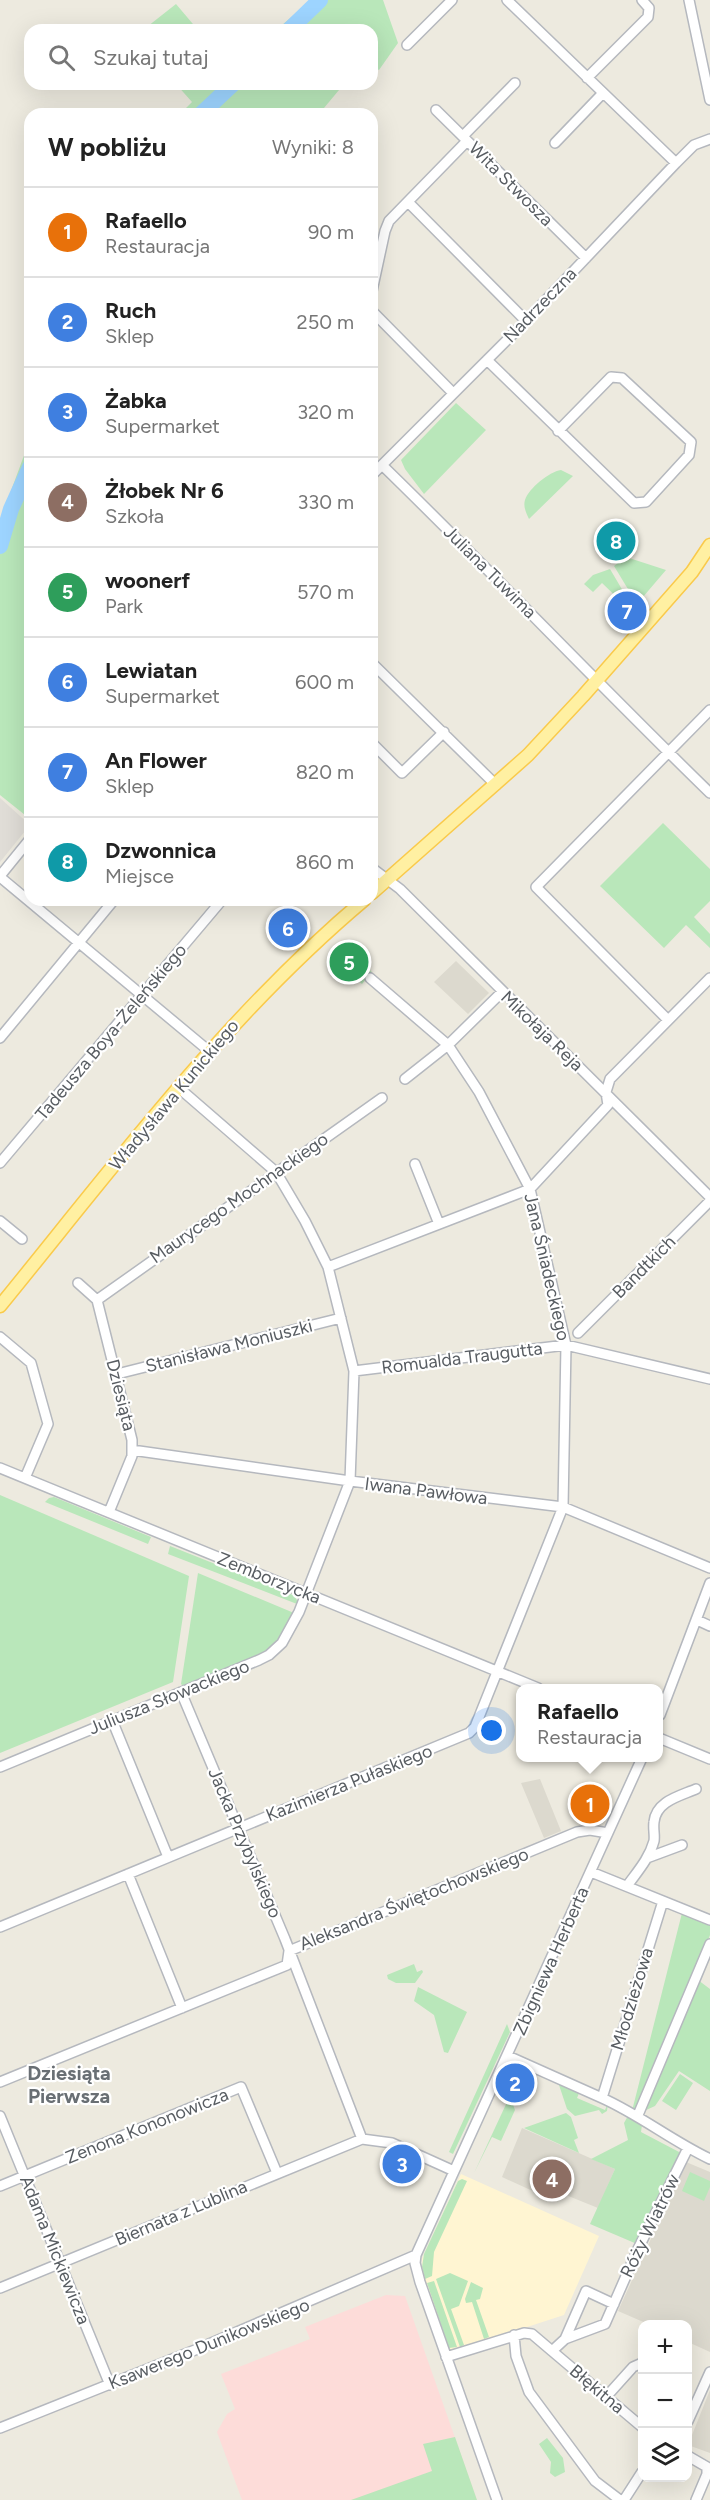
<!DOCTYPE html>
<html lang="pl">
<head>
<meta charset="utf-8">
<style>
  body { margin:0; font-family:Figtree,sans-serif; background:#f2f2f2; color:#222 }
  .controls { position:absolute; right:18px; bottom:18px; display:grid; overflow:hidden; border-radius:12px; box-shadow:0 6px 24px #0002 }
  .controls button { width:54px; height:54px; display:grid; place-items:center; padding:0; border:0; border-bottom:2px solid #e0e0e0; background:#fff; color:#222; font:30px sans-serif }
  .you { position:absolute; left:492px; top:1731px; width:21px; height:21px; margin:-15px; border:4px solid #fff; border-radius:50%; background:#1a73e8; box-shadow:0 0 0 9px #1a73e833 }
  .badge { display:grid; place-items:center; width:39px; height:39px; border-radius:50%; background:#7c3aed; color:#fff; font-size:20px; font-weight:700 }
  .pin { position:absolute; translate:-50% -50%; border:3px solid #fff; box-shadow:0 2px 6px #0006 }
  .popup { position:absolute; left:516px; top:1684px; width:147px; height:78px; box-sizing:border-box; display:grid; place-content:center; border-radius:12px; background:#fff; filter:drop-shadow(0 2px 4px #0005); font-size:20px; white-space:nowrap; color:#767676 }
  .popup b { font-size:22px; color:#222 }
  .popup::after { content:''; position:absolute; left:50%; top:100%; margin-left:-12px; border:12px solid transparent; border-top-color:#fff }
  .list { margin:0; padding:0; list-style:none }
  h2 { display:flex; justify-content:space-between; align-items:center; height:78px; margin:0; padding:0 24px; font-size:26px }
  h2 small { font-size:20px; font-weight:400; color:#767676 }
  .list li { display:grid; grid-template-columns:39px 1fr auto; gap:18px; align-items:center; box-sizing:border-box; height:90px; padding:0 24px; border-top:2px solid #e0e0e0 }
  .list b { display:block; font-size:22px; white-space:nowrap }
  .list p { margin:0; font-size:20px; white-space:nowrap; color:#767676 }
  .list em { font-size:20px; font-style:normal; color:#767676 }
  .icon { flex:none; width:33px; height:33px; fill:none; stroke:currentColor; stroke-width:2; stroke-linecap:round; stroke-linejoin:round }
  .map { position:relative; flex:none; width:710px; height:2500px; overflow:hidden }
  .search { position:absolute; background:#fff; box-shadow:0 6px 24px #0002; left:24px; top:24px; width:354px; height:66px; display:flex; align-items:center; gap:15px; box-sizing:border-box; padding:0 21px; border-radius:18px; color:#767676; font-size:22px }
  .panel { position:absolute; background:#fff; box-shadow:0 6px 24px #0002; left:24px; top:108px; width:354px; height:798px; border-radius:18px }
  .map>svg:first-child { display:block }
</style>
</head>
<body>
<div class="map">
<svg width="710" height="2500" viewBox="0 0 710 2500">
  <rect width="100%" height="100%" fill="#edeadf"/>
  <path fill="#fff5d2" d="M 461,2174 L 599,2236 L 564,2315 L 451,2352 L 423,2274 L 422,2259 Z"/>
  <path fill="#e0ddd7" d="M 0,798 L 30,825 L 0,862 Z"/>
  <path fill="#dcd9ce" d="M 456,961 L 489,993 L 468,1014 L 434,982 Z
    M 540,1779 L 561,1831 L 544,1838 L 521,1783 Z
    M 522,2128 L 615,2169 L 598,2208 L 556,2191 L 555,2193 L 549,2191 L 546,2197 L 502,2177 Z
    M 686,2162 L 710,2172 L 710,2352 L 688,2342 L 688,2324 L 648,2324 L 618,2311 Z
    M 710,2390 L 710,2453 L 688,2445 Z"/>
  <path fill="#fddcd9" d="M 386,2295 L 405,2296 L 477,2500 L 242,2500 L 217,2432 L 227,2414 L 235,2409 L 221,2374 L 310,2339 L 305,2327 Z"/>
  <path fill="#b9e7ba" d="M 312,0 L 383,0 L 398,43 L 379,70 L 372,66 L 372,30 L 276,30 Z
    M 176,4 L 198,30 L 143,30 Z
    M 176,84 L 344,84 L 319,114 L 180,114 L 192,102 Z
    M 456,403 L 486,430 L 424,494 L 405,469 L 401,460 Z
    M 30,439 L 30,819 L 0,795 L 0,521 Z
    M 561,470 L 573,476 L 529,519 C 526,513 523,506 525,500 C 529,488 549,472 561,470 Z
    M 626,557 L 666,570 L 637,604 L 614,566 Z
    M 610,569 L 633,608 L 631,611 L 602,583 L 593,592 L 584,584 L 593,575 Z
    M 663,823 L 710,869 L 710,901 L 694,917 L 710,934 L 710,948 L 686,925 L 664,948 L 600,886 Z
    M 342,946 L 372,972 L 362,984 L 330,957 Z
    M 0,1495 L 189,1576 L 173,1682 L 0,1753 Z
    M 54,1497 L 151,1537 L 148,1544 L 45,1502 L 49,1498 Z
    M 170,1546 L 293,1595 L 297,1600 L 297,1604 L 168,1554 Z
    M 198,1573 L 294,1613 L 277,1641 L 266,1652 L 184,1687 L 181,1684 Z
    M 682,1913 L 710,1925 L 710,1935 L 694,1977 L 710,1989 L 710,2091 L 679,2071 L 655,2106 L 644,2111 L 641,2132 L 681,2153 L 637,2244 L 590,2224 L 615,2169 L 591,2159 L 628,2140 L 624,2123 L 633,2107 Z
    M 414,1964 L 417,1972 L 422,1970 L 423,1972 L 415,1983 L 396,1983 L 388,1979 L 387,1975 Z
    M 418,1987 L 467,2012 L 448,2053 L 444,2052 L 434,2015 L 414,2001 Z
    M 507,2024 L 510,2032 L 453,2154 L 449,2152 Z
    M 680,2074 L 693,2083 L 676,2110 L 662,2101 Z
    M 561,2083 L 580,2091 L 577,2098 L 605,2110 L 608,2103 L 607,2111 L 602,2114 L 599,2110 L 575,2116 L 567,2109 L 559,2085 Z
    M 508,2100 L 512,2102 L 515,2110 L 501,2141 L 492,2137 L 474,2173 Z
    M 566,2113 L 571,2117 L 578,2138 L 574,2140 L 579,2153 L 524,2128 Z
    M 690,2172 L 710,2181 L 710,2187 L 704,2201 L 682,2191 Z
    M 462,2179 L 467,2181 L 434,2252 L 432,2276 L 425,2279 L 422,2267 L 424,2254 L 458,2181 Z
    M 450,2273 L 468,2281 L 459,2306 L 451,2309 L 464,2345 L 460,2347 L 436,2279 Z
    M 434,2281 L 457,2347 L 449,2348 L 427,2283 Z
    M 471,2282 L 483,2288 L 480,2299 L 476,2300 L 489,2337 L 484,2339 L 472,2302 L 466,2303 L 465,2299 Z
    M 455,2437 L 477,2500 L 351,2500 L 432,2471 L 423,2444 Z
    M 547,2438 L 563,2458 L 565,2472 L 555,2477 L 550,2473 L 551,2462 L 539,2444 Z"/>
  <g fill="none" stroke-linecap="round" stroke-linejoin="round">
    <path stroke="#9dd4ff" stroke-width="16" d="M 289,30 L 320,0
      M 201,114 L 233,84
      M 0,546 L 11,509 L 30,467"/>
    <defs>
      <path id="minor" d="M 507,0 L 676,163
        M 689,0 L 710,100
        M 407,45 L 452,0
        M 587,78 L 648,17 L 649,8 L 642,0
        M 436,110 L 586,258
        M 463,136 L 515,83
        M 555,143 L 603,93
        M 408,202 L 526,321
        M 372,291 L 385,231 L 389,221 L 467,141
        M 372,311 L 453,393
        M 487,360 L 634,503 L 646,502 L 689,455 L 691,442 L 622,378 L 611,377 L 558,431
        M 382,465 C 493,573 599,685 710,793
        M 372,475 L 526,321 L 676,163 L 694,145 L 710,139
        M 372,663 L 496,785
        M 372,743 L 402,773 L 444,732
        M 372,868 L 400,889 L 710,1197
        M 0,876 L 30,839
        M 0,877 L 209,1051
        M 668,1020 L 536,887 L 710,710
        M 0,1038 L 114,900
        M 405,1079 L 448,1045 L 502,992
        M 0,1163 L 222,900
        M 415,1164 L 439,1224
        M 0,1221 L 22,1239
        M 328,1267 L 530,1189 L 608,1105 L 606,1092 L 610,1079 L 710,978
        M 78,1283 L 97,1300 L 132,1440 L 132,1456 L 109,1512
        M 97,1300 L 382,1098
        M 578,1333 L 710,1201
        M 0,1337 L 31,1363 L 48,1424 L 25,1478
        M 354,1371 L 566,1345 L 710,1379
        M 117,1374 L 341,1318
        M 132,1450 L 350,1481 L 563,1507 L 710,1568
        M 0,1468 L 538,1688
        M 697,1620 L 710,1626
        M 181,1692 L 285,1939 L 362,2139
        M 660,1715 L 710,1583
        M 112,1720 L 168,1857
        M 659,1738 L 710,1759
        M 0,1767 L 259,1660 L 269,1655 L 282,1643 L 299,1612 L 350,1481 L 354,1371 L 328,1267 L 305,1221 L 276,1172 L 179,1088
        M 647,1858 L 682,1845
        M 591,1872 L 710,1920
        M 128,1874 L 182,2008
        M 627,1886 C 637,1872 649,1859 654,1841 C 655,1835 653,1829 654,1822 C 656,1801 680,1796 696,1789
        M 663,1901 L 602,2098 C 640,2115 672,2141 710,2159
        M 0,1927 L 469,1733 L 475,1727 L 563,1507 L 566,1345 L 530,1189 L 479,1092 L 448,1045 L 370,978
        M 508,2056 L 602,2098
        M 0,2082 L 287,1965 L 289,1951 L 577,1832 L 590,1830 L 608,1833
        M 638,2115 L 710,1944
        M 0,2116 L 110,2385
        M 0,2186 L 241,2087 L 277,2173
        M 0,2288 L 362,2139 L 392,2143 L 454,2171
        M 514,2335 L 516,2356 L 529,2392 L 595,2481 L 620,2500
        M 565,2339 L 586,2291 L 614,2304
        M 552,2351 L 642,2427
        M 446,2357 L 524,2333 L 532,2334 L 552,2351 L 565,2339 L 605,2324 L 637,2251 L 688,2148
        M 606,2397 L 633,2367 L 642,2363
        M 688,2421 L 710,2372
        M 0,2428 L 195,2350 L 416,2255
        M 688,2456 L 707,2467 L 707,2474 L 696,2500
        M 497,2500 L 420,2282 L 415,2263 L 416,2255 L 642,1758
        M 624,2500 L 642,2472"/>
      <path id="major" d="M 372,893 L 528,755 L 583,696 L 692,572 L 710,545
        M 0,1306 C 115,1165 225,1017 364,900"/>
    </defs>
    <use href="#minor" stroke="#b5b8be" stroke-width="12"/>
    <use href="#major" stroke="#faca4b" stroke-width="15"/>
    <use href="#minor" stroke="#fff" stroke-width="9"/>
    <use href="#major" stroke="#fff0a2" stroke-width="12"/>
  </g>
  <g text-anchor="middle" dominant-baseline="central" stroke-width="4.5" stroke-linejoin="round" paint-order="stroke">
    <g font-size="18" fill="#585d62" stroke="#fff">
      <text transform="translate(511 184) rotate(45)">Wita Stwosza</text>
      <text transform="translate(540 305) rotate(-46)">Nadrzeczna</text>
      <text transform="translate(490 572) rotate(45)">Juliana Tuwima</text>
      <text transform="translate(542 1031) rotate(44)">Mikołaja Reja</text>
      <text transform="translate(111 1032) rotate(-50)">Tadeusza Boya-Żeleńskiego</text>
      <text transform="translate(174 1095) rotate(-50)">Władysława Kunickiego</text>
      <text transform="translate(239 1198) rotate(-35)">Maurycego Mochnackiego</text>
      <text transform="translate(547 1267) rotate(77)">Jana Śniadeckiego</text>
      <text transform="translate(644 1267) rotate(-45)">Bandtkich</text>
      <text transform="translate(229 1346) rotate(-14)">Stanisława Moniuszki</text>
      <text transform="translate(462 1358) rotate(-7)">Romualda Traugutta</text>
      <text transform="translate(121 1395) rotate(76)">Dziesiąta</text>
      <text transform="translate(426 1491) rotate(7)">Iwana Pawłowa</text>
      <text transform="translate(269 1578) rotate(22)">Zemborzycka</text>
      <text transform="translate(169 1697) rotate(-22)">Juliusza Słowackiego</text>
      <text transform="translate(349 1783) rotate(-22)">Kazimierza Pułaskiego</text>
      <text transform="translate(245 1843) rotate(67)">Jacka Przybylskiego</text>
      <text transform="translate(414 1899) rotate(-22)">Aleksandra Świętochowskiego</text>
      <text transform="translate(551 1961) rotate(-66)">Zbigniewa Herberta</text>
      <text transform="translate(632 1999) rotate(-73)">Młodzieżowa</text>
      <text transform="translate(147 2126) rotate(-22)">Zenona Kononowicza</text>
      <text transform="translate(181 2213) rotate(-23)">Biernata z Lublina</text>
      <text transform="translate(650 2226) rotate(-64)">Róży Wiatrów</text>
      <text transform="translate(55 2250) rotate(68)">Adama Mickiewicza</text>
      <text transform="translate(209 2344) rotate(-22)">Ksawerego Dunikowskiego</text>
      <text transform="translate(597 2389) rotate(40)">Błękitna</text>
    </g>
    <g font-size="20" font-weight="bold" fill="#696f74" stroke="#fff">
      <text x="69" y="2073">Dziesiąta<tspan x="69" dy="23">Pierwsza</tspan></text>
    </g>
  </g>
</svg>
<div class="controls">
<button>+</button>
<button>−</button>
<button><svg class="icon" aria-label="layers" viewBox="0 0 24 24"><path d="M12 4l9 5-9 5-9-5zM3 14l9 5 9-5"/></svg></button>
</div>
<div class="you"></div>
<div class="pin badge" style="left:590px;top:1804px;background:#e8710a">1</div>
<div class="popup"><b>Rafaello</b>Restauracja</div>
<div class="pin badge" style="left:515px;top:2083px;background:#3f7fe0">2</div>
<div class="pin badge" style="left:402px;top:2164px;background:#3f7fe0">3</div>
<div class="pin badge" style="left:552px;top:2179px;background:#8d6e63">4</div>
<div class="pin badge" style="left:349px;top:962px;background:#2e9e5b">5</div>
<div class="pin badge" style="left:288px;top:928px;background:#3f7fe0">6</div>
<div class="pin badge" style="left:627px;top:611px;background:#3f7fe0">7</div>
<div class="pin badge" style="left:616px;top:541px;background:#0f9aa8">8</div>
<div class="search"><svg class="icon" aria-label="search" viewBox="0 0 24 24"><circle cx="10" cy="10" r="6"/><path d="M15 15l6 6"/></svg>Szukaj tutaj</div>
<section class="panel">
<h2>W pobliżu<small>Wyniki: 8</small></h2>
<ul class="list">
<li><span class="badge" style="background:#e8710a">1</span><div><b>Rafaello</b><p>Restauracja</p></div><em>90 m</em></li>
<li><span class="badge" style="background:#3f7fe0">2</span><div><b>Ruch</b><p>Sklep</p></div><em>250 m</em></li>
<li><span class="badge" style="background:#3f7fe0">3</span><div><b>Żabka</b><p>Supermarket</p></div><em>320 m</em></li>
<li><span class="badge" style="background:#8d6e63">4</span><div><b>Żłobek Nr 6</b><p>Szkoła</p></div><em>330 m</em></li>
<li><span class="badge" style="background:#2e9e5b">5</span><div><b>woonerf</b><p>Park</p></div><em>570 m</em></li>
<li><span class="badge" style="background:#3f7fe0">6</span><div><b>Lewiatan</b><p>Supermarket</p></div><em>600 m</em></li>
<li><span class="badge" style="background:#3f7fe0">7</span><div><b>An Flower</b><p>Sklep</p></div><em>820 m</em></li>
<li><span class="badge" style="background:#0f9aa8">8</span><div><b>Dzwonnica</b><p>Miejsce</p></div><em>860 m</em></li>
</ul>
</section>
</div>
</body>
</html>
